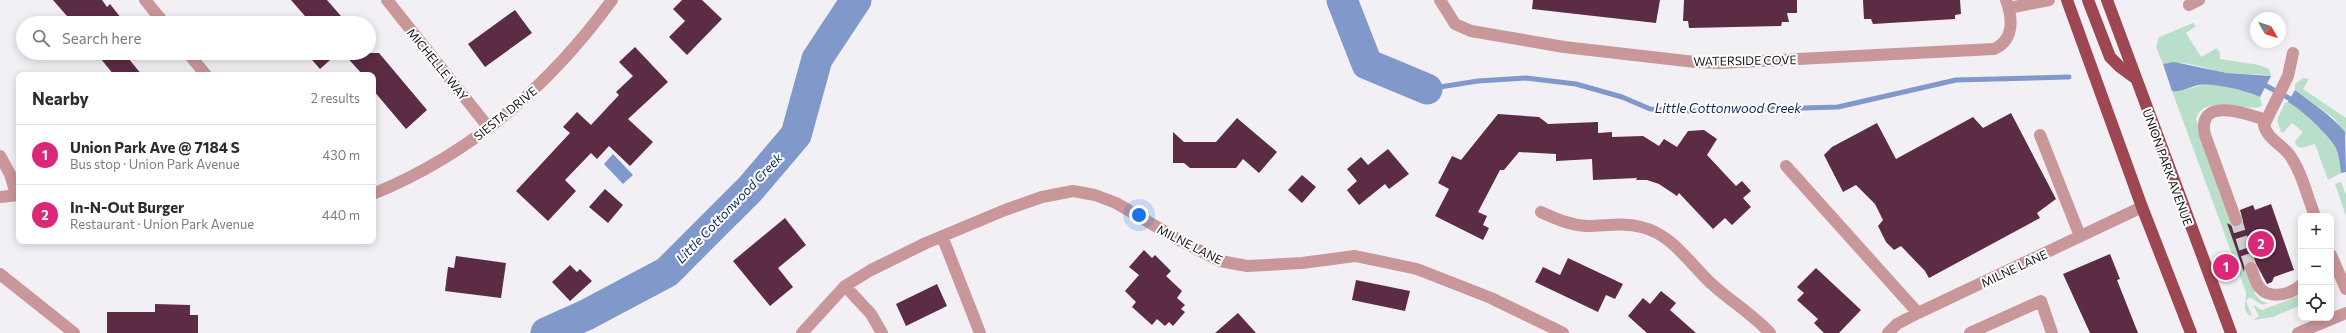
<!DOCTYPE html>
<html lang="en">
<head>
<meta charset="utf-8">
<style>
  body { margin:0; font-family:Commissioner,sans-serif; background:#f7f7f7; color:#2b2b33 }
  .controls { position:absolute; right:12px; bottom:12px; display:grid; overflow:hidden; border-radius:8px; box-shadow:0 2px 10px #0003 }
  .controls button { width:36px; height:36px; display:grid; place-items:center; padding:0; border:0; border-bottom:1px solid #e1e1e2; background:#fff; color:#2b2b33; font:20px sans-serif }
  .compass { position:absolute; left:2250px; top:12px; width:36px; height:36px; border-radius:50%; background:#fff; box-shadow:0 2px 10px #0003; rotate:129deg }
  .you { position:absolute; left:1139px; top:215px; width:14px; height:14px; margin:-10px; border:3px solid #fff; border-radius:50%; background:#1a73e8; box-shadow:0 0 0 6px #1a73e833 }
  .badge { display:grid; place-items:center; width:26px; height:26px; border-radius:50%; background:#db2777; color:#fff; font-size:13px; font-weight:700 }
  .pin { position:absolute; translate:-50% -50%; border:2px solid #fff; box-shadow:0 1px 4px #0006 }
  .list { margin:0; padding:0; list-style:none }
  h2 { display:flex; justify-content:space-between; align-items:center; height:52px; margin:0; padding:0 16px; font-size:17px }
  h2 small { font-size:13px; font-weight:400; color:#7c7c81 }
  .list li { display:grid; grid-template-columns:26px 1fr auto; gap:12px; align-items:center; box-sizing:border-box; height:60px; padding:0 16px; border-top:1px solid #e1e1e2 }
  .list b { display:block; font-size:15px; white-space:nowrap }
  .list p { margin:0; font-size:13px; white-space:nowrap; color:#7c7c81 }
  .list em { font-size:13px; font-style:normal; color:#7c7c81 }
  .icon { flex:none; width:22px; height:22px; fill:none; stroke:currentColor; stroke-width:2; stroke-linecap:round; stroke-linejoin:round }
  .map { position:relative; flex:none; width:2346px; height:333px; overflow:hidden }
  .search { position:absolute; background:#fff; box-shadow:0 2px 10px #0003; left:16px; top:16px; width:360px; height:44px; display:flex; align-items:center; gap:10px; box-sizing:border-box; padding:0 14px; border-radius:22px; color:#7c7c81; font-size:15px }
  .panel { position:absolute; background:#fff; box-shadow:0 2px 10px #0003; left:16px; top:72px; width:360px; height:172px; border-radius:8px }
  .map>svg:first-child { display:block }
</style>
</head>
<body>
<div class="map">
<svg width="2346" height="333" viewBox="0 0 2346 333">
  <rect width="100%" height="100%" fill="#f3f0f5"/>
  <path fill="#b9dec9" d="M 2193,23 L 2196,26 L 2186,33 L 2201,57 L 2217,48 L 2220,53 L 2220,59 L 2259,65 L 2269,69 L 2271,76 C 2257,73 2242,75 2228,73 C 2206,69 2185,59 2163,64 L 2156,47 L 2159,37 Z
    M 2303,78 L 2309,79 L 2303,89 L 2346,118 L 2346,135 L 2334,118 L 2295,90 L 2295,84 Z
    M 2213,83 L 2256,94 L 2260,97 L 2262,106 C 2246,114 2204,92 2196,119 L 2255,294 L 2261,301 L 2268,303 L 2262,305 L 2250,297 L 2246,301 L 2252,316 C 2240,312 2247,301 2246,292 L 2172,91 C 2186,92 2199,84 2213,83 Z
    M 2288,102 C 2302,110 2328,134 2336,148 C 2339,156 2340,165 2341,173 L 2328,180 L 2315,144 L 2301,148 L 2296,145 L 2295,141 L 2303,132 L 2292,123 L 2283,133 L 2281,132 L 2277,120 L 2285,103 Z
    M 2341,182 L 2346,195 L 2346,216 L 2335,184 Z
    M 2301,295 L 2301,305 L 2273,317 L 2253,320 L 2259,316 L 2253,305 L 2262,310 Z"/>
  <path fill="#8099ca" d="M 2174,62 L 2227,73 L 2271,76 L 2260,97 C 2250,91 2210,82 2199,85 C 2189,87 2183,92 2172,91 L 2163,64 Z
    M 2295,90 C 2313,104 2330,114 2345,132 L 2346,172 L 2341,173 C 2340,165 2339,156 2336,148 C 2328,134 2302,110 2288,102 Z
    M 613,154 L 633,175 L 623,184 L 604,164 Z"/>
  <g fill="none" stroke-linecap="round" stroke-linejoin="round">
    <path stroke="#8099ca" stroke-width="5" d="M 2261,83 L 2296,102
      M 1427,89 L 1478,81 L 1526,78 L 1576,84 L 1622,97 L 1650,109 L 1691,111 L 1838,107 L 1956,80 L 2069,77"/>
    <path stroke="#8099ca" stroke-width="31" d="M 1342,0 L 1367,64 L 1427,89
      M 546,333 L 586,315 L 667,272 L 750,189 L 796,135 L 817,59 L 856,0"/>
  </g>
  <path fill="#5c2b44" d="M 53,0 L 102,0 L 107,7 L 110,4 L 125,23 L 73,23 Z
    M 291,0 L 327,0 L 347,23 L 311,23 Z
    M 682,0 L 702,0 L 722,19 L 687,55 L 669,37 L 685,21 L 673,9 Z
    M 1533,0 L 1660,0 L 1656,23 L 1532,9 Z
    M 1684,0 L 1797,0 L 1797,13 L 1787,13 L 1789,22 L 1782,22 L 1781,26 L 1689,28 L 1688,21 L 1683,21 Z
    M 1863,0 L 1960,0 L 1961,14 L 1955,15 L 1955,19 L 1873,24 L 1871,19 L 1864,19 Z
    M 515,10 L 532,33 L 485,67 L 468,44 Z
    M 635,47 L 668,82 L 628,119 L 653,142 L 630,166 L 609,146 L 597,159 L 591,153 L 565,180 L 576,191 L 548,221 L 516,191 L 570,133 L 563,127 L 577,112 L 591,125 L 619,95 L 616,92 L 633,76 L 619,62 Z
    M 96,53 L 124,53 L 142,75 L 114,75 Z
    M 306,53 L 338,53 L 320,69 Z
    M 343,53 L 379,53 L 427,110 L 406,129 L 373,90 L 373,75 L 363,75 Z
    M 2011,113 L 2056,199 L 2037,213 L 2040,218 L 1929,278 L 1925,271 L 1901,246 L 1894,250 L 1886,242 L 1878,226 L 1883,220 L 1875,204 L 1856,185 L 1843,192 L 1824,155 L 1832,147 L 1877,123 L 1896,159 L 1973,117 L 1983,128 Z
    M 1498,114 L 1539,117 L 1548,124 L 1598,122 L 1598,133 L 1612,132 L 1612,137 L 1643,136 L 1659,146 L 1664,139 L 1677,147 L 1688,131 L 1704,130 L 1717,139 L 1707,155 L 1736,186 L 1742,181 L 1751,191 L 1743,198 L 1751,207 L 1732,225 L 1725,218 L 1713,229 L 1679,193 L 1677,196 L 1659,184 L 1647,180 L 1636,180 L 1637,178 L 1593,180 L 1592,159 L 1556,161 L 1556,154 L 1519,152 L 1504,170 L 1500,170 L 1478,212 L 1487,216 L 1483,225 L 1489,228 L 1483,240 L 1435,216 L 1449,189 L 1438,183 L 1452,156 L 1461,160 Z
    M 1237,118 L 1277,152 L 1259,173 L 1243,159 L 1236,168 L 1190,168 L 1184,163 L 1173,163 L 1173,132 L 1184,142 L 1216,142 Z
    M 1388,149 L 1409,174 L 1389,189 L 1385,184 L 1359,205 L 1347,190 L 1357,181 L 1347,169 L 1361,157 L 1368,165 Z
    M 1302,175 L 1316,187 L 1302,203 L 1288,190 Z
    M 605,189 L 623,205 L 608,223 L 589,207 Z
    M 2271,204 L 2294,270 L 2274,277 L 2272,282 L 2267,284 L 2255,262 L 2251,261 L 2245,263 L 2244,272 L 2227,223 L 2234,227 L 2239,227 L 2243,221 L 2240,210 L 2253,205 L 2255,210 Z
    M 785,218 L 806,245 L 778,268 L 793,287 L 770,306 L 733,261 Z
    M 1144,250 L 1152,258 L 1155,255 L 1171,271 L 1166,276 L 1182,291 L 1177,298 L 1185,305 L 1181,309 L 1185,312 L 1173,326 L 1169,322 L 1165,326 L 1157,319 L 1152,325 L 1132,307 L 1136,302 L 1125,291 L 1139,275 L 1129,267 Z
    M 2110,254 L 2120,279 L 2117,280 L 2138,333 L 2090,333 L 2063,274 Z
    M 456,256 L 506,263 L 501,298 L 445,291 L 448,267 L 454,268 Z
    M 1568,258 L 1623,284 L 1615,299 L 1606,295 L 1598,312 L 1535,282 L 1543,267 L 1560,275 Z
    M 570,265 L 577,272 L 580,269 L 592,281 L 570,301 L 552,282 Z
    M 1816,268 L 1861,310 L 1839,333 L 1824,333 L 1814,323 L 1818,319 L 1797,300 L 1804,293 L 1797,287 Z
    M 1356,280 L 1410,291 L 1405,311 L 1352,300 Z
    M 937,284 L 947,306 L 906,326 L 896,304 Z
    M 1661,291 L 1676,303 L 1670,310 L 1696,333 L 1647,333 L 1628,316 L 1643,298 L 1650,304 Z
    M 155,304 L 190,305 L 190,315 L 198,315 L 198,333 L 107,333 L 107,312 L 155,312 Z
    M 1238,313 L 1256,333 L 1215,333 Z"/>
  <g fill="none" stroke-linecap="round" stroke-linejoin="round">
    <path stroke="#d2cfd4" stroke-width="12" stroke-dasharray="12 6" stroke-linecap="butt" d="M 2236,220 L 2251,268"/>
    <path stroke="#c99699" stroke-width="12" d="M 145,0 L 164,23
      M 387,0 L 489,128
      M 1440,0 L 1455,24 L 1471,31 L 1564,47 L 1695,62 L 1721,63 L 1994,49 C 2014,40 2013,19 2006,0
      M 2189,5 L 2199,0
      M 2009,8 L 2049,0
      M 188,53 L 206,75
      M 2293,53 L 2288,76 L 2264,125 C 2267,138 2279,143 2288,153 C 2301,169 2307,196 2315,216
      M 2040,135 L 2080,236
      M 0,156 L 10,174 L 16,194
      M 1786,166 L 1918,313
      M 373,194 C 471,154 550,85 612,0
      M 0,197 L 19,195
      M 1541,212 C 1556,219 1570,225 1587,226 C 1606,226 1623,222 1641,227 C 1673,234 1691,266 1714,286 C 1732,302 1753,315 1770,333
      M 2236,220 L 2205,135 C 2196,95 2248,114 2266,120
      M 942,236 L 980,333
      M 2331,255 L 2346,289
      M 2251,268 C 2254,274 2255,283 2260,288 C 2270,300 2292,294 2301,285
      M 0,274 L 74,333
      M 845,286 L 871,314 L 882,333
      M 802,333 L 845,286 L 871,270 L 926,243 L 1005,210 L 1042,197 L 1073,191 L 1095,195 L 1116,203 L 1181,241 L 1220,261 L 1247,266 L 1302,263 L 1355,256 L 1417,269 L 1491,298 L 1563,333
      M 1888,333 L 1897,324 L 1918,313 L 2142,207
      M 1970,333 L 2041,301 L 2052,333
      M 2298,333 L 2346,313"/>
    <path stroke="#9e4651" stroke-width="12" d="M 2067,0 L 2142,207 L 2191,333
      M 2088,0 L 2110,57 L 2120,67 L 2135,78
      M 2107,0 L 2231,333"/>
  </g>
  <g text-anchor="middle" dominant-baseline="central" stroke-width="4" stroke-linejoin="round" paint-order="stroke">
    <g font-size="12" fill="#161517" stroke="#fefffe">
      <text transform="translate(1745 60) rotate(-1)">WATERSIDE COVE</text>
      <text transform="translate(438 64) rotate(51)">MICHELLE WAY</text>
      <text transform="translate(505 113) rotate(-39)">SIESTA DRIVE</text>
      <text transform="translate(2168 167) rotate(70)">UNION PARK AVENUE</text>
      <text transform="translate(1190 244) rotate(27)">MILNE LANE</text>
      <text transform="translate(2014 268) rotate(-25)">MILNE LANE</text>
    </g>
    <g font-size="13" font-style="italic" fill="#0b255f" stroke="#fefffe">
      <text x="1728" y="108">Little Cottonwood Creek</text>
      <text transform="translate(729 208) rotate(-46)">Little Cottonwood Creek</text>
    </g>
  </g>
</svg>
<div class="controls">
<button>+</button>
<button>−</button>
<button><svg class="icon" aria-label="locate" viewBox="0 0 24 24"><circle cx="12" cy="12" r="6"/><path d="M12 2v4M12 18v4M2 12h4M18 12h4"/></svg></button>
</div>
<svg class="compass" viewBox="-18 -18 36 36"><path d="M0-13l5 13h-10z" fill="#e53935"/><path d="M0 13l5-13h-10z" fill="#7c7c81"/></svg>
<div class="you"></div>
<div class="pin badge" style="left:2226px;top:267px">1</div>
<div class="pin badge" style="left:2261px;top:244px">2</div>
<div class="search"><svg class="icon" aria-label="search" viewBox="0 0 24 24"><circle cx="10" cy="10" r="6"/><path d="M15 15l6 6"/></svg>Search here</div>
<section class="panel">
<h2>Nearby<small>2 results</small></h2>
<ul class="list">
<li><span class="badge">1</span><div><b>Union Park Ave @ 7184 S</b><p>Bus stop · Union Park Avenue</p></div><em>430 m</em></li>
<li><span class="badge">2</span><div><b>In-N-Out Burger</b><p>Restaurant · Union Park Avenue</p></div><em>440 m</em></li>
</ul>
</section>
</div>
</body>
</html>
